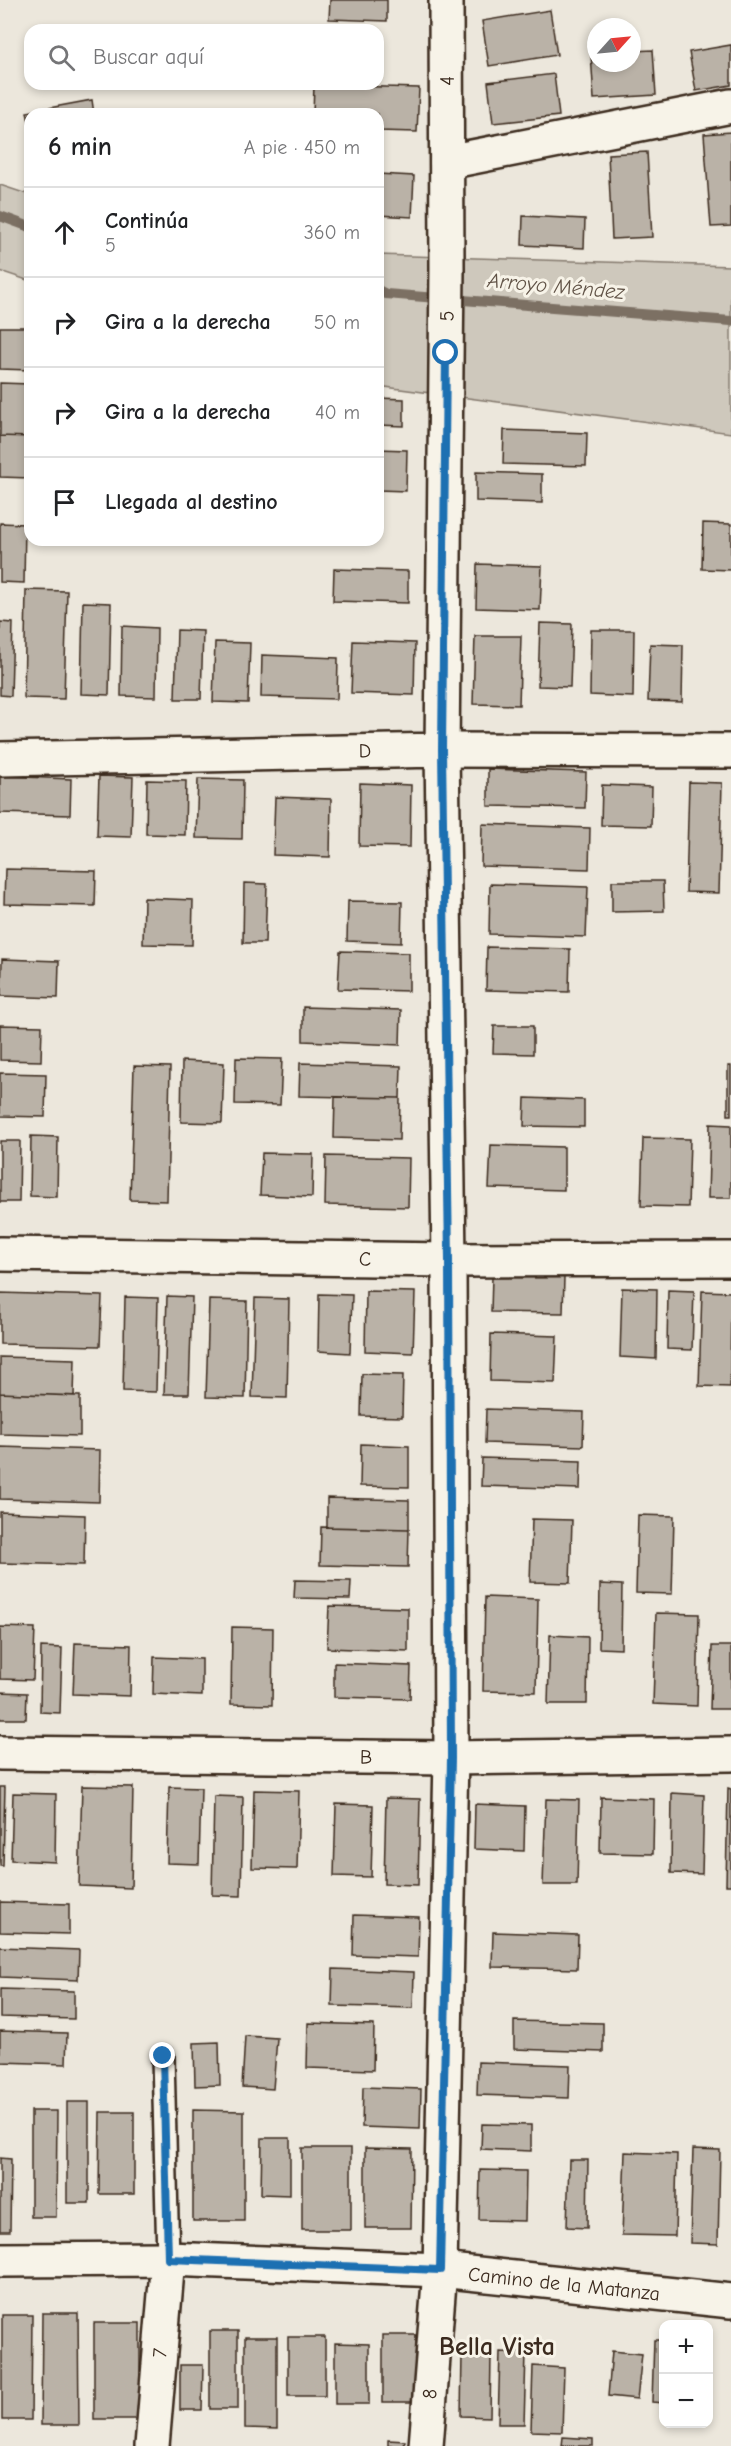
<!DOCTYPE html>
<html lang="es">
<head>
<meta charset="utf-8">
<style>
  body { margin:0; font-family:"Comic Neue",sans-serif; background:#f2f2f2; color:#202124 }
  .controls { position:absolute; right:18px; bottom:18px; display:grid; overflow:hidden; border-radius:12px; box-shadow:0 3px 9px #0003 }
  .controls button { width:54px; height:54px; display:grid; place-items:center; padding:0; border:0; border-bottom:2px solid #e0e0e0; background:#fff; color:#202124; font:30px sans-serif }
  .compass { position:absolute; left:587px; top:18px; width:54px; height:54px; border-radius:50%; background:#fff; box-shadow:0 3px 9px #0003; rotate:63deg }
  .stop { position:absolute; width:18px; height:18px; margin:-14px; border:4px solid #1f6fb2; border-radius:50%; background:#fff }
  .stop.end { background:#1f6fb2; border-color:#fff; box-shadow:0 2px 6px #0008 }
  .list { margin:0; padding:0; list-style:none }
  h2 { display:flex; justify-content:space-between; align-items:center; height:78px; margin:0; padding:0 24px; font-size:26px }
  h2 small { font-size:20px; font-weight:400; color:#757577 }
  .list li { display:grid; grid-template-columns:39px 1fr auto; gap:18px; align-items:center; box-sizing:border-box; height:90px; padding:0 24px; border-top:2px solid #e0e0e0 }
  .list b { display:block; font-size:22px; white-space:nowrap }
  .list p { margin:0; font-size:20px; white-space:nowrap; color:#757577 }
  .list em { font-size:20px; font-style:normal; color:#757577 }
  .icon { flex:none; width:33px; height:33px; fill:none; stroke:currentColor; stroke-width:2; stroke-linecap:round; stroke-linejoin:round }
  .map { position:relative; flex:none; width:731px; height:2446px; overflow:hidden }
  .search { position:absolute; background:#fff; box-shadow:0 3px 9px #0003; left:24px; top:24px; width:360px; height:66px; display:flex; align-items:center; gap:15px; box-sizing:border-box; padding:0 21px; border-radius:18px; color:#757577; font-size:22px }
  .panel { position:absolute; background:#fff; box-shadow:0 3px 9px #0003; left:24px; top:108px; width:360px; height:438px; border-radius:18px }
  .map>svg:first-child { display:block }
</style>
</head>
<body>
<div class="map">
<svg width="731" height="2446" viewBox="0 0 731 2446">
  <rect width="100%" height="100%" fill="#ece7dc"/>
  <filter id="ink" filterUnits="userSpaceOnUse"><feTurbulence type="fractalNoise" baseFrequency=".0167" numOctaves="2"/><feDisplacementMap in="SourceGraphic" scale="12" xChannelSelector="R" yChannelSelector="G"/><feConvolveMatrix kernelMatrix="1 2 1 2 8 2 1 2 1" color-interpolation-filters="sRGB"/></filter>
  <g filter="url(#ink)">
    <path fill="#cec8bc" stroke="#84796d" stroke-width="1.5" d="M 0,185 L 30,195 L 30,281 L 0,271 Z
      M 378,255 L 731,266 L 731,433 L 378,386 Z"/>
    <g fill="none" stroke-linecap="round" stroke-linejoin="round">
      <path stroke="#7c7064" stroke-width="10" d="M 0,216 L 30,227
        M 378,290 L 386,294 L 731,321"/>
    </g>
    <path fill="#bab2a7" stroke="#3b2a1e" stroke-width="1.5" d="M 330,0 L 387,0 L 387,21 L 329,19 Z
      M 550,10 L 557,55 L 489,66 L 482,21 Z
      M 731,45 L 731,85 L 696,91 L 689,52 Z
      M 653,50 L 656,95 L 594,99 L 591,54 L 596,54 L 596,63 L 632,63 L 632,51 Z
      M 554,74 L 559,116 L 493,123 L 488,82 Z
      M 314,85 L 419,88 L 417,132 L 378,131 L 378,114 L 313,114 Z
      M 92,100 L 94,114 L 30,114 L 30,127 L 27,112 Z
      M 731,132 L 731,226 L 711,227 L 704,134 Z
      M 647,152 L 652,237 L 612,239 L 608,154 Z
      M 378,174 L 414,176 L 412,217 L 378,215 Z
      M 523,216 L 585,219 L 584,248 L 522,245 Z
      M 0,327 L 30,327 L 30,370 L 0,369 Z
      M 0,383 L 30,384 L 30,437 L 0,436 Z
      M 378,398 L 404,399 L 404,426 L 378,425 Z
      M 504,430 L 587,433 L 586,466 L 503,464 Z
      M 0,436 L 30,437 L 30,478 L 0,477 Z
      M 378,449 L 407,450 L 406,491 L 378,490 Z
      M 476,472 L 542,474 L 542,503 L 476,501 Z
      M 0,523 L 25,524 L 24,583 L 0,582 Z
      M 703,523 L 731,524 L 731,570 L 702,569 Z
      M 477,564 L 542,566 L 540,610 L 476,608 Z
      M 334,569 L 408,571 L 408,603 L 333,601 Z
      M 26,590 L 67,591 L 64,699 L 24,698 Z
      M 83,602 L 111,603 L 109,695 L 81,694 Z
      M 0,622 L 13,623 L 11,696 L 0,695 Z
      M 540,623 L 572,624 L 570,687 L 538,686 Z
      M 122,626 L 157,628 L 156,697 L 121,696 Z
      M 177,630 L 203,631 L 201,699 L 175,699 Z
      M 591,630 L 634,630 L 633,697 L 590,695 Z
      M 475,636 L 521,636 L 519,705 L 473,704 Z
      M 353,641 L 415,643 L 414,695 L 351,693 Z
      M 215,642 L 250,643 L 248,703 L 213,702 Z
      M 650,644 L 683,645 L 682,702 L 648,701 Z
      M 262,655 L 338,658 L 337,699 L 261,697 Z
      M 488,769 L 586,772 L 585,808 L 488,806 Z
      M 0,776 L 71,779 L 70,815 L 0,813 Z
      M 99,776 L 133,777 L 131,837 L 97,836 Z
      M 198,779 L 243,780 L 242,839 L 196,838 Z
      M 147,780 L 186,781 L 185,835 L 146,834 Z
      M 689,782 L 722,783 L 719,893 L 686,892 Z
      M 360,783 L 411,785 L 410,847 L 359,846 Z
      M 602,785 L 652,787 L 651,826 L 601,825 Z
      M 275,797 L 331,799 L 330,857 L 273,855 Z
      M 482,824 L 590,828 L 589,869 L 481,866 Z
      M 5,869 L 96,871 L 95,906 L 4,904 Z
      M 612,881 L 663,881 L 664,911 L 612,912 Z
      M 244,883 L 267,884 L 265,943 L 243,943 Z
      M 490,884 L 588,887 L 586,937 L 489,934 Z
      M 144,898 L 193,900 L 192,945 L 143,944 Z
      M 348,901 L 402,902 L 401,943 L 347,941 Z
      M 487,947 L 570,949 L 569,992 L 486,990 Z
      M 340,951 L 409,953 L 409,991 L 338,989 Z
      M 2,959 L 59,961 L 58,998 L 1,996 Z
      M 303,1007 L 401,1010 L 400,1045 L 303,1041 Z
      M 0,1025 L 42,1026 L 41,1061 L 0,1060 Z
      M 494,1026 L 533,1026 L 533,1054 L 493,1053 Z
      M 236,1058 L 282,1059 L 280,1105 L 235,1104 Z
      M 182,1061 L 224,1063 L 222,1123 L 181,1122 Z
      M 300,1063 L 401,1066 L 400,1098 L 299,1096 Z
      M 134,1066 L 170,1067 L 167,1201 L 130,1200 Z
      M 728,1066 L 731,1066 L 731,1115 L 728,1115 Z
      M 0,1073 L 46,1074 L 45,1117 L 0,1116 Z
      M 335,1097 L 400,1098 L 399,1140 L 334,1138 Z
      M 525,1098 L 584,1100 L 584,1127 L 524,1126 Z
      M 710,1124 L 731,1125 L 731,1198 L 708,1198 Z
      M 31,1136 L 58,1137 L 57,1197 L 30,1196 Z
      M 643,1138 L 690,1139 L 688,1207 L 641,1206 Z
      M 0,1141 L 20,1141 L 19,1202 L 0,1202 Z
      M 491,1145 L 564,1147 L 564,1190 L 489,1188 Z
      M 262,1153 L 313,1154 L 312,1197 L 260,1195 Z
      M 326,1156 L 409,1158 L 408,1207 L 325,1205 Z
      M 492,1276 L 564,1277 L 563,1313 L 491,1312 Z
      M 622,1288 L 657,1289 L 656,1359 L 620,1357 Z
      M 668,1290 L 694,1291 L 692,1350 L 667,1349 Z
      M 366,1291 L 415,1292 L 413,1353 L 365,1351 Z
      M 702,1291 L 731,1292 L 730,1387 L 699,1386 Z
      M 0,1293 L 102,1296 L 100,1346 L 0,1344 Z
      M 319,1294 L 352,1295 L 350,1353 L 318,1351 Z
      M 167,1296 L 192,1297 L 189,1394 L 164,1394 Z
      M 125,1297 L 158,1298 L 156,1392 L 123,1391 Z
      M 255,1298 L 289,1299 L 287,1398 L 252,1397 Z
      M 209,1300 L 247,1301 L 245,1398 L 206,1397 Z
      M 491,1334 L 557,1336 L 555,1383 L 490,1381 Z
      M 0,1357 L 75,1359 L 74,1396 L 0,1393 Z
      M 362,1374 L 403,1375 L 402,1417 L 361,1416 Z
      M 0,1393 L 80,1396 L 80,1436 L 0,1434 Z
      M 486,1409 L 584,1412 L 583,1446 L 485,1443 Z
      M 361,1444 L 409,1446 L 409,1487 L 360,1486 Z
      M 0,1447 L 100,1450 L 99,1502 L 0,1499 Z
      M 482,1458 L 581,1461 L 580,1489 L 481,1486 Z
      M 327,1498 L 409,1500 L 409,1529 L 327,1527 Z
      M 0,1512 L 85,1515 L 84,1565 L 0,1563 Z
      M 638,1515 L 674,1516 L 672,1594 L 636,1593 Z
      M 532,1519 L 572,1520 L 570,1583 L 530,1582 Z
      M 321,1527 L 409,1529 L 408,1567 L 320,1565 Z
      M 295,1580 L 351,1581 L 350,1599 L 294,1598 Z
      M 600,1584 L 622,1585 L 621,1649 L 599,1648 Z
      M 485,1597 L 538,1599 L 536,1692 L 483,1691 Z
      M 329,1606 L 408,1608 L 408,1651 L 327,1648 Z
      M 656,1613 L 699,1614 L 697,1706 L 653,1704 Z
      M 0,1627 L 35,1628 L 33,1680 L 0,1679 Z
      M 232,1627 L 273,1628 L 272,1705 L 231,1704 Z
      M 550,1635 L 588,1637 L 587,1704 L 548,1704 Z
      M 75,1643 L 131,1645 L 130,1696 L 73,1694 Z
      M 712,1646 L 731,1646 L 731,1709 L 710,1709 Z
      M 41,1647 L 62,1648 L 60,1713 L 40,1712 Z
      M 154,1657 L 202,1659 L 202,1696 L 153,1694 Z
      M 334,1663 L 411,1666 L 410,1699 L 334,1697 Z
      M 0,1692 L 27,1693 L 26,1719 L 0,1719 Z
      M 82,1786 L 133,1787 L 131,1888 L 79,1886 Z
      M 0,1787 L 5,1787 L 3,1866 L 0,1866 Z
      M 169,1787 L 201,1788 L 199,1864 L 167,1863 Z
      M 728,1788 L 731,1789 L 731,1885 L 726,1885 Z
      M 254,1790 L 299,1791 L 297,1869 L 252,1868 Z
      M 13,1793 L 56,1794 L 55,1862 L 11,1860 Z
      M 672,1793 L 704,1795 L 702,1874 L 671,1873 Z
      M 214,1796 L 243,1797 L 241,1896 L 212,1895 Z
      M 601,1797 L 654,1799 L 653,1854 L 600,1853 Z
      M 386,1798 L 420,1799 L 418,1885 L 384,1884 Z
      M 546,1799 L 579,1800 L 577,1885 L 543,1885 Z
      M 336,1804 L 373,1805 L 371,1877 L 334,1876 Z
      M 475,1804 L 525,1806 L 524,1851 L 474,1849 Z
      M 0,1902 L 69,1904 L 69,1934 L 0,1932 Z
      M 354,1915 L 419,1917 L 418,1957 L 353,1955 Z
      M 493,1932 L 578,1935 L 577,1969 L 492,1967 Z
      M 0,1947 L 79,1950 L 78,1980 L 0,1977 Z
      M 333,1969 L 414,1972 L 413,2008 L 332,2006 Z
      M 0,1989 L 74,1991 L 74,2019 L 0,2017 Z
      M 514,2021 L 603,2023 L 603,2052 L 514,2049 Z
      M 308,2023 L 374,2025 L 373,2070 L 307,2068 Z
      M 0,2031 L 67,2033 L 66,2064 L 0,2062 Z
      M 245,2036 L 277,2038 L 273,2089 L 242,2087 Z
      M 219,2042 L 220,2085 L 195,2086 L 194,2043 Z
      M 478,2062 L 570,2065 L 569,2098 L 477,2095 Z
      M 363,2087 L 421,2089 L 420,2129 L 362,2127 Z
      M 67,2102 L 89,2102 L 89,2203 L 67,2203 Z
      M 193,2110 L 244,2111 L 244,2221 L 193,2221 Z
      M 31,2111 L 57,2111 L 56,2217 L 31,2217 Z
      M 100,2112 L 134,2112 L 134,2194 L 99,2194 Z
      M 482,2124 L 531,2125 L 531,2151 L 481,2149 Z
      M 262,2138 L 290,2138 L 290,2195 L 261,2194 Z
      M 302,2148 L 351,2148 L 351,2230 L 302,2230 Z
      M 365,2148 L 412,2149 L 411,2228 L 365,2228 Z
      M 693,2149 L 720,2150 L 718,2244 L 690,2243 Z
      M 625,2152 L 677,2154 L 675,2236 L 622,2235 Z
      M 0,2158 L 11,2159 L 10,2231 L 0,2231 Z
      M 569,2160 L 588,2160 L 587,2228 L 567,2227 Z
      M 480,2170 L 526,2171 L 525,2221 L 479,2220 Z
      M 42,2313 L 78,2313 L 79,2425 L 41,2425 Z
      M 2,2315 L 32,2315 L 31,2420 L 2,2420 Z
      M 94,2323 L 140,2323 L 140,2419 L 94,2419 Z
      M 210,2331 L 238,2331 L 238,2409 L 210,2409 Z
      M 383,2335 L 416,2335 L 416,2402 L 383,2402 Z
      M 245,2337 L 277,2337 L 277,2429 L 245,2428 Z
      M 288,2337 L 325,2337 L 325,2396 L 288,2396 Z
      M 654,2340 L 664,2340 L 664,2403 L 652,2402 Z
      M 335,2343 L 369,2344 L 369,2404 L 335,2404 Z
      M 612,2351 L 642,2354 L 637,2399 L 608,2396 Z
      M 500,2352 L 526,2353 L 524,2424 L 498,2424 Z
      M 462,2353 L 491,2354 L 490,2417 L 461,2416 Z
      M 180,2365 L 203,2365 L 202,2410 L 180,2410 Z
      M 533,2366 L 564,2368 L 562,2432 L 531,2431 Z
      M 563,2437 L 593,2439 L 593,2446 L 562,2446 Z
      M 388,2440 L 405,2441 L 404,2446 L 388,2446 Z"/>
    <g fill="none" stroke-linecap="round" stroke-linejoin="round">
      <defs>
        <path id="service" d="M 163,2057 L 168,2259"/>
        <path id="minor" d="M 447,162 L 731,106
          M 442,750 L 731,751
          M 0,1254 L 449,1260 L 731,1259
          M 0,1753 L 451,1758 L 731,1754
          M 152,2446 L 168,2259
          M 426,2446 L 440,2270"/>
        <path id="tertiary" d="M 0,759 L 442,750
          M 440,2270 L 451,1758 L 449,1260 L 442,750 L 447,269 L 446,0"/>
        <path id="secondary" d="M 0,2260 L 168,2259 L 440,2270 L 731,2301"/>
      </defs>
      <use href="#service" stroke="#3b2a1e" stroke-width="26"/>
      <use href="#minor" stroke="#3b2a1e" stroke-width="38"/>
      <use href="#tertiary" stroke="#3b2a1e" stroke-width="38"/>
      <use href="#secondary" stroke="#3b2a1e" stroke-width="38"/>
      <use href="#service" stroke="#f7f3e8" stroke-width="21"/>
      <use href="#minor" stroke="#f7f3e8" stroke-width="33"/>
      <use href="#tertiary" stroke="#f7f3e8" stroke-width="33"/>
      <use href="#secondary" stroke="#f7f3e8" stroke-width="33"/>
    </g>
  </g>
  <g fill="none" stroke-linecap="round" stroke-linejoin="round" filter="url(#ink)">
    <path stroke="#1f6fb2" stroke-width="8" d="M 163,2056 L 168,2259 L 440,2270 L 451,1758 L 449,1260 L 442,750 L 446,353"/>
  </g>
  <g text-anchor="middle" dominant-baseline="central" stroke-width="6" stroke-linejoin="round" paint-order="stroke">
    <g font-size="20" fill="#3b2a1e" stroke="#f7f3e8">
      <text transform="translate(447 81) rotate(-90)">4</text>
      <text transform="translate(447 316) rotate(-89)">5</text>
      <text transform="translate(365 751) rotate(-1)">D</text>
      <text transform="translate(365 1259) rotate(1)">C</text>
      <text transform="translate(366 1757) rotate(1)">B</text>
      <text transform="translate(564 2284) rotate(6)">Camino de la Matanza</text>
      <text transform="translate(160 2353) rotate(-85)">7</text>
      <text transform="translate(430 2394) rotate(-86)">8</text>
    </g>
    <g font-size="21" font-style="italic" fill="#615347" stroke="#f7f3e8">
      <text transform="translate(556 286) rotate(5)">Arroyo Méndez</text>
    </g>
    <g font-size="26" font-weight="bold" fill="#3b2a1e" stroke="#f7f3e8">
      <text x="497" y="2347">Bella Vista</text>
    </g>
  </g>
</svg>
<div class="controls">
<button>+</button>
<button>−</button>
</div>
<svg class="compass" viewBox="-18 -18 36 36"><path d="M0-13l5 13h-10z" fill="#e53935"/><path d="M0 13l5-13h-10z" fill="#757577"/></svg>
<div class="stop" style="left:446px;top:353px"></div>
<div class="stop end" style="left:163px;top:2056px"></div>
<div class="search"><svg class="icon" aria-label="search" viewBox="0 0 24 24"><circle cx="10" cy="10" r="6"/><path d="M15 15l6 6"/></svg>Buscar aquí</div>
<section class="panel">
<h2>6 min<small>A pie · 450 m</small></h2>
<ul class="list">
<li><svg class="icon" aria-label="ahead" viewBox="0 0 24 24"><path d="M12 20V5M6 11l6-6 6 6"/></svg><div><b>Continúa</b><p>5</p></div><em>360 m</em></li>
<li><svg class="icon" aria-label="right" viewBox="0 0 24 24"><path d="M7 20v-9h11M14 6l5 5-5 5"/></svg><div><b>Gira a la derecha</b></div><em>50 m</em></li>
<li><svg class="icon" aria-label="right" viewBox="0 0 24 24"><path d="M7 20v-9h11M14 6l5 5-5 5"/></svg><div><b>Gira a la derecha</b></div><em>40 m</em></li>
<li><svg class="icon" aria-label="arrive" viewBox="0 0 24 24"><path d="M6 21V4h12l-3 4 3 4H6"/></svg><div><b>Llegada al destino</b></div></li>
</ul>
</section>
</div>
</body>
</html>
